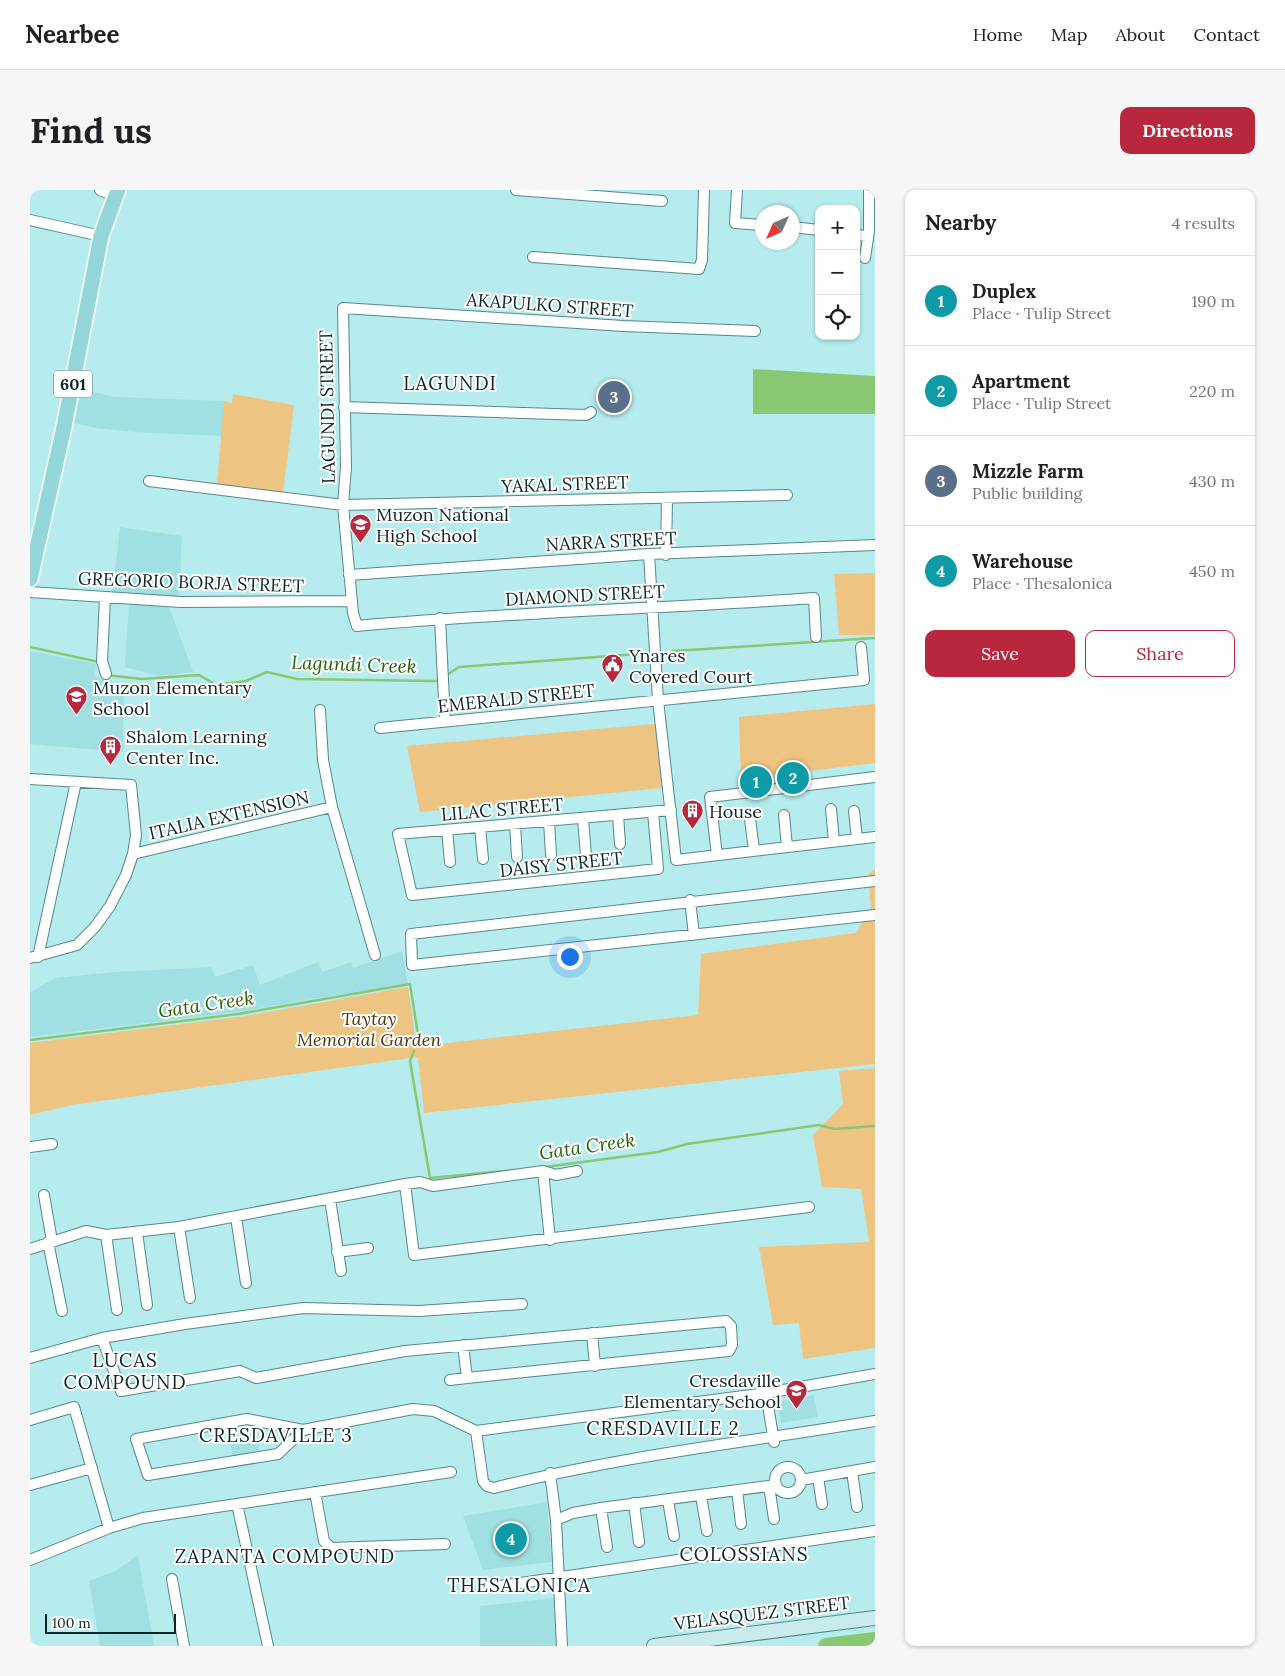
<!DOCTYPE html>
<html lang="en">
<head>
<meta charset="utf-8">
<style>
  body { margin:0; font-family:Lora,serif; background:#f6f6f6; color:#202124 }
  .controls { position:absolute; right:15px; top:15px; display:grid; overflow:hidden; border-radius:10px; box-shadow:0 1px 4px #0004 }
  .controls button { width:45px; height:45px; display:grid; place-items:center; padding:0; border:0; border-bottom:1px solid #e0e0e0; background:#fff; color:#202124; font:25px sans-serif }
  .compass { position:absolute; left:725px; top:15px; width:45px; height:45px; border-radius:50%; background:#fff; box-shadow:0 1px 4px #0004; rotate:225deg }
  .scale { position:absolute; left:15px; bottom:12px; width:131px; box-sizing:border-box; padding-left:5px; border:2px solid #102526; border-top:0; font-size:14px; line-height:18px; white-space:nowrap; color:#102526; -webkit-text-stroke:4px #fff; paint-order:stroke }
  .you { position:absolute; left:539px; top:766px; width:18px; height:18px; margin:-12px; border:4px solid #fff; border-radius:50%; background:#1a73e8; box-shadow:0 0 0 8px #1a73e833 }
  .badge { display:grid; place-items:center; width:32px; height:32px; border-radius:50%; background:#b9273f; color:#fff; font-size:16px; font-weight:700 }
  .pin { position:absolute; translate:-50% -50%; border:2px solid #fff; box-shadow:0 1px 5px #0006 }
  .list { margin:0; padding:0; list-style:none }
  h2 { display:flex; justify-content:space-between; align-items:center; height:65px; margin:0; padding:0 20px; font-size:21px }
  h2 small { font-size:16px; font-weight:400; color:#757577 }
  .list li { display:grid; grid-template-columns:32px 1fr auto; gap:15px; align-items:center; box-sizing:border-box; height:90px; padding:0 20px; border-top:1px solid #e0e0e0 }
  .list b { display:block; font-size:19px; white-space:nowrap }
  .list p { margin:0; font-size:16px; white-space:nowrap; color:#757577 }
  .list em { font-size:16px; font-style:normal; color:#757577 }
  .actions { display:flex; gap:10px; padding:15px 20px }
  .actions a { flex:1; padding:11px 0; border:1px solid #b9273f; border-radius:10px; text-align:center; font-size:18px; color:#b9273f }
  .actions .main { background:#b9273f; color:#fff }
  .icon { flex:none; width:28px; height:28px; fill:none; stroke:currentColor; stroke-width:2; stroke-linecap:round; stroke-linejoin:round }
  .map { position:relative; flex:none; width:845px; height:1456px; overflow:hidden; border-radius:10px }
  header { display:flex; align-items:center; gap:30px; box-sizing:border-box; height:70px; padding:0 25px; background:#fff; border-bottom:1px solid #e0e0e0 }
  header strong { font-size:24px }
  nav { display:flex; gap:28px; margin-inline-start:auto; font-size:18px }
  .intro { display:flex; align-items:center; justify-content:space-between; box-sizing:border-box; height:120px; padding:0 30px }
  h1 { margin:0; font-size:35px }
  .button { padding:12px 22px; border-radius:10px; background:#b9273f; color:#fff; font-size:18px; font-weight:700 }
  main { display:flex; gap:30px; padding:0 30px }
  aside { flex:1; background:#fff; border-radius:10px; box-shadow:0 1px 4px #0004 }
  .map>svg:first-child { display:block }
</style>
</head>
<body>
<header>
<strong>Nearbee</strong>
<nav><a>Home</a><a>Map</a><a>About</a><a>Contact</a></nav>
</header>
<div class="intro"><h1>Find us</h1><a class="button">Directions</a></div>
<main>
<div class="map">
<svg width="845" height="1456" viewBox="0 0 845 1456">
  <rect width="100%" height="100%" fill="#b6eced"/>
  <path fill="#a1e0e2" d="M 51,199 L 84,207 L 194,211 L 192,246 L 104,242 L 66,238 L 44,233 Z
    M 90,337 L 152,346 L 149,411 L 82,406 Z
    M 99,414 L 139,417 L 163,482 L 128,486 L 95,477 Z
    M 0,461 L 66,474 L 65,486 L 81,490 L 85,498 L 94,499 L 93,562 L 0,554 Z
    M 372,761 L 378,793 L 207,822 L 0,847 L 0,802 L 26,788 L 86,782 L 182,777 L 185,787 L 223,775 L 230,795 L 288,772 L 292,782 L 321,772 L 323,778 Z
    M 784,1205 L 788,1227 L 751,1233 L 747,1212 Z
    M 227,1248 L 230,1263 L 203,1268 L 200,1253 Z
    M 517,1312 L 522,1372 L 453,1380 L 433,1326 Z
    M 108,1365 L 124,1456 L 70,1456 L 59,1391 L 85,1381 Z
    M 524,1408 L 528,1456 L 450,1456 L 450,1416 Z"/>
  <path fill="#eec483" d="M 203,204 L 264,215 L 253,303 L 187,294 L 194,211 L 202,213 Z
    M 845,383 L 845,445 L 809,445 L 804,384 Z
    M 845,514 L 845,573 L 711,589 L 709,527 Z
    M 635,533 L 642,597 L 390,622 L 377,556 Z
    M 845,679 L 845,874 L 394,923 L 388,867 L 42,915 L 0,925 L 0,853 L 216,826 L 378,797 L 386,853 L 392,856 L 668,825 L 671,764 L 826,743 L 841,718 L 838,684 Z
    M 845,878 L 845,1158 L 773,1169 L 769,1133 L 743,1135 L 729,1057 L 839,1052 L 831,999 L 792,997 L 783,945 L 813,914 L 809,881 Z"/>
  <path fill="#88c872" d="M 723,179 L 845,186 L 845,224 L 723,224 Z"/>
  <g fill="none" stroke-linecap="round" stroke-linejoin="round">
    <path stroke="#88c872" stroke-width="2.5" d="M 0,457 L 69,472
      M 643,461 L 845,448
      M 77,485 L 111,489 L 169,485 L 186,495 L 216,491 L 237,482 L 267,489 L 406,491 L 410,489
      M 415,486 L 429,477 L 621,463
      M 0,850 L 208,824 L 380,794 L 389,851 L 386,857
      M 384,861 L 380,871 L 400,988 L 484,980
      M 515,977 L 628,962 L 657,954 L 789,935 L 804,939 L 845,936"/>
    <path stroke="#88c872" stroke-width="16" d="M 796,1456 L 845,1450"/>
    <defs>
      <path id="street" d="M 70,0 L 85,6
        M 486,0 L 632,11
        M 707,0 L 705,33 L 732,35
        M 0,30 L 71,46
        M 762,37 L 789,40
        M 826,45 L 837,46
        M 503,67 L 669,79 L 672,70 L 674,0
        M 835,68 L 839,41 L 839,0
        M 725,141 L 593,136 L 313,118 L 316,277 L 313,315 L 323,423 L 327,436 C 479,422 632,419 784,408 L 786,447
        M 314,217 L 556,225 L 561,222
        M 119,291 L 313,315 L 757,305
        M 619,364 L 628,510 L 646,670 L 845,647
        M 636,365 L 637,308
        M 319,385 L 619,364 L 845,355
        M 0,402 L 151,412 L 321,411
        M 75,408 L 72,471 L 76,484
        M 410,428 L 415,531
        M 290,520 L 293,570 L 302,617 L 345,765
        M 350,538 L 834,490 L 831,457
        M 0,589 L 101,595 L 106,645 L 103,664 L 96,685 L 80,716 L 65,737 L 47,755 L 0,768
        M 801,619 L 804,651
        M 824,621 L 827,649
        M 623,622 L 628,679 L 382,705 L 368,644 L 641,620
        M 588,625 L 590,654
        M 754,625 L 757,657
        M 553,628 L 556,666
        M 720,629 L 724,660
        M 519,631 L 521,665
        M 485,634 L 487,667
        M 450,637 L 453,669
        M 417,640 L 420,672
        M 103,664 L 302,617
        M 687,665 L 680,607 L 845,587
        M 845,691 L 381,744 L 382,775 L 845,725
        M 660,710 L 664,745
        M 8,767 L 46,592
        M 0,957 L 22,954
        M 513,981 L 520,1050
        M 375,994 L 384,1065 L 779,1017
        M 14,1005 L 22,1051
        M 300,1009 L 311,1081
        M 206,1027 L 216,1093
        M 149,1037 L 160,1108
        M 107,1042 L 117,1115
        M 76,1045 L 87,1120
        M 18,1052 L 32,1121
        M 0,1059 L 56,1041 L 76,1045 L 149,1037 L 375,994 L 390,992 L 403,996 L 513,981 L 526,985 L 547,981
        M 307,1062 L 338,1058
        M 562,1143 L 565,1176
        M 72,1148 L 155,1134 L 273,1118 L 389,1121 L 492,1114
        M 0,1168 L 72,1148 L 91,1201 L 210,1181 L 226,1188 L 375,1161 L 696,1131 L 701,1136 L 702,1155 L 699,1161 L 437,1188
        M 420,1190 L 437,1188 L 433,1155
        M 736,1203 L 744,1252
        M 0,1230 L 44,1217 L 79,1338
        M 273,1240 L 248,1264 L 118,1285 L 106,1249 L 217,1229 L 273,1240 L 383,1219 L 404,1221 L 446,1241
        M 446,1241 L 453,1291 L 457,1296 L 464,1298 C 589,1266 718,1252 845,1231
        M 446,1241 L 736,1203 L 845,1184
        M745 1290a13 13 0 1 1 26 0a13 13 0 1 1-26 0Z
        M 822,1281 L 827,1317
        M 520,1283 L 526,1330 L 532,1456
        M 788,1287 L 792,1314
        M 771,1290 L 845,1277
        M 0,1295 L 62,1278
        M 739,1296 L 744,1329
        M 707,1300 L 711,1334
        M 285,1302 L 294,1351 L 301,1358 L 415,1354
        M 671,1306 L 677,1341
        M 638,1310 L 644,1346
        M 604,1313 L 609,1352
        M 207,1314 L 238,1456
        M 571,1318 L 577,1357
        M 526,1330 L 543,1323 L 571,1318 L 746,1295
        M 0,1370 L 79,1338 L 113,1328 L 421,1282
        M 142,1389 L 154,1456
        M 457,1398 L 845,1341"/>
      <path id="secondary" d="M 624,1456 L 845,1428"/>
      <path id="primary" d="M 0,389 L 34,237 L 71,46 L 88,0"/>
    </defs>
    <use href="#street" stroke="#558889" stroke-width="12"/>
    <use href="#secondary" stroke="#558889" stroke-width="16"/>
    <use href="#primary" stroke="#fff" stroke-width="18"/>
    <use href="#street" stroke="#fff" stroke-width="10"/>
    <use href="#secondary" stroke="#caebec" stroke-width="14"/>
    <use href="#primary" stroke="#94d7d9" stroke-width="15"/>
  </g>
  <defs>
    <symbol id="school-pin" viewBox="-11 -11 22 30"><path d="M0 17L-7.5 6A9.5 9.5 0 1 1 7.5 6Z" fill="#b9273f" stroke="#fff"/><path d="M0-5L7-2L0 1L-7-2ZM-4 1L0 2.5L4 1V4Q0 6-4 4Z" fill="#fff"/></symbol>
    <symbol id="civic-pin" viewBox="-11 -11 22 30"><path d="M0 17L-7.5 6A9.5 9.5 0 1 1 7.5 6Z" fill="#b9273f" stroke="#fff"/><path d="M-.6-6.5H3V-4.5H.6V-3L4-1V1h2V6H-6V1h2V-1L-.6-3ZM-1.2 2.5V6h2.4V2.5Z" fill="#fff"/></symbol>
    <symbol id="building-pin" viewBox="-11 -11 22 30"><path d="M0 17L-7.5 6A9.5 9.5 0 1 1 7.5 6Z" fill="#b9273f" stroke="#fff"/><path d="M-4-6H4V6H1V3H-1V6H-4ZM-2.5-4.3h1.7v1.8h-1.7ZM.8-4.3h1.7v1.8H.8ZM-2.5-1h1.7V.8h-1.7ZM.8-1h1.7V.8H.8Z" fill="#fff"/></symbol>
  </defs>
  <g fill-rule="evenodd">
    <use href="#school-pin" x="318" y="322" width="25" height="34"/>
    <use href="#civic-pin" x="570" y="462" width="25" height="34"/>
    <use href="#school-pin" x="34" y="494" width="25" height="34"/>
    <use href="#building-pin" x="68" y="544" width="25" height="34"/>
    <use href="#building-pin" x="650" y="608" width="25" height="34"/>
    <use href="#school-pin" x="754" y="1188" width="25" height="34"/>
  </g>
  <g text-anchor="middle" dominant-baseline="central" stroke-width="4" stroke-linejoin="round" paint-order="stroke">
    <rect fill="#fff" stroke="#586667" stroke-width="1" x="24" y="180.5" width="38" height="27" rx="4"/>
    <g font-size="16" font-weight="bold" fill="#102526">
      <text x="43" y="194">601</text>
    </g>
    <g font-size="18" fill="#102526" stroke="#fff">
      <text transform="translate(520 115) rotate(4)">AKAPULKO STREET</text>
      <text transform="translate(297 217) rotate(-91)">LAGUNDI STREET</text>
      <text transform="translate(535 294) rotate(-2)">YAKAL STREET</text>
      <text transform="translate(581 351) rotate(-3)">NARRA STREET</text>
      <text transform="translate(161 392) rotate(2)">GREGORIO BORJA STREET</text>
      <text transform="translate(555 405) rotate(-3)">DIAMOND STREET</text>
      <text transform="translate(486 508) rotate(-6)">EMERALD STREET</text>
      <text transform="translate(472 619) rotate(-5)">LILAC STREET</text>
      <text transform="translate(199 625) rotate(-13)">ITALIA EXTENSION</text>
      <text transform="translate(531 674) rotate(-6)">DAISY STREET</text>
      <text transform="translate(732 1423) rotate(-7)">VELASQUEZ STREET</text>
    </g>
    <g font-size="18" fill="#102526" stroke="#fff" text-anchor="start">
      <text x="346" y="324">Muzon National<tspan x="346" dy="21">High School</tspan></text>
      <text x="599" y="465">Ynares<tspan x="599" dy="21">Covered Court</tspan></text>
      <text x="63" y="497">Muzon Elementary<tspan x="63" dy="21">School</tspan></text>
      <text x="96" y="546">Shalom Learning<tspan x="96" dy="21">Center Inc.</tspan></text>
      <text x="679" y="621">House</text>
      <text x="751" y="1190" text-anchor="end">Cresdaville<tspan x="751" dy="21">Elementary School</tspan></text>
    </g>
    <g font-size="18" font-style="italic" fill="#4e370c" stroke="#fff">
      <text x="339" y="828">Taytay<tspan x="339" dy="21">Memorial Garden</tspan></text>
    </g>
    <g font-size="19" letter-spacing="1" fill="#102526" stroke="#fff">
      <text x="420" y="193">LAGUNDI</text>
      <text x="95" y="1170">LUCAS<tspan x="95" dy="22">COMPOUND</tspan></text>
      <text x="633" y="1238">CRESDAVILLE 2</text>
      <text x="246" y="1245">CRESDAVILLE 3</text>
      <text x="714" y="1364">COLOSSIANS</text>
      <text x="255" y="1366">ZAPANTA COMPOUND</text>
      <text x="489" y="1395">THESALONICA</text>
    </g>
    <g font-size="19" font-style="italic" fill="#286308" stroke="#fff">
      <text transform="translate(324 474) rotate(2)">Lagundi Creek</text>
      <text transform="translate(176 814) rotate(-8)">Gata Creek</text>
      <text transform="translate(557 956) rotate(-8)">Gata Creek</text>
    </g>
  </g>
</svg>
<div class="controls">
<button>+</button>
<button>−</button>
<button><svg class="icon" aria-label="locate" viewBox="0 0 24 24"><circle cx="12" cy="12" r="6"/><path d="M12 2v4M12 18v4M2 12h4M18 12h4"/></svg></button>
</div>
<svg class="compass" viewBox="-18 -18 36 36"><path d="M0-13l5 13h-10z" fill="#e53935"/><path d="M0 13l5-13h-10z" fill="#757577"/></svg>
<div class="scale">100 m</div>
<div class="you"></div>
<div class="pin badge" style="left:726px;top:592px;background:#0f9aa8">1</div>
<div class="pin badge" style="left:763px;top:588px;background:#0f9aa8">2</div>
<div class="pin badge" style="left:584px;top:207px;background:#5c6f8a">3</div>
<div class="pin badge" style="left:481px;top:1349px;background:#0f9aa8">4</div>
</div>
<aside>
<h2>Nearby<small>4 results</small></h2>
<ul class="list">
<li><span class="badge" style="background:#0f9aa8">1</span><div><b>Duplex</b><p>Place · Tulip Street</p></div><em>190 m</em></li>
<li><span class="badge" style="background:#0f9aa8">2</span><div><b>Apartment</b><p>Place · Tulip Street</p></div><em>220 m</em></li>
<li><span class="badge" style="background:#5c6f8a">3</span><div><b>Mizzle Farm</b><p>Public building</p></div><em>430 m</em></li>
<li><span class="badge" style="background:#0f9aa8">4</span><div><b>Warehouse</b><p>Place · Thesalonica</p></div><em>450 m</em></li>
</ul>
<div class="actions"><a class="main">Save</a><a>Share</a></div>
</aside>
</main>
</body>
</html>
